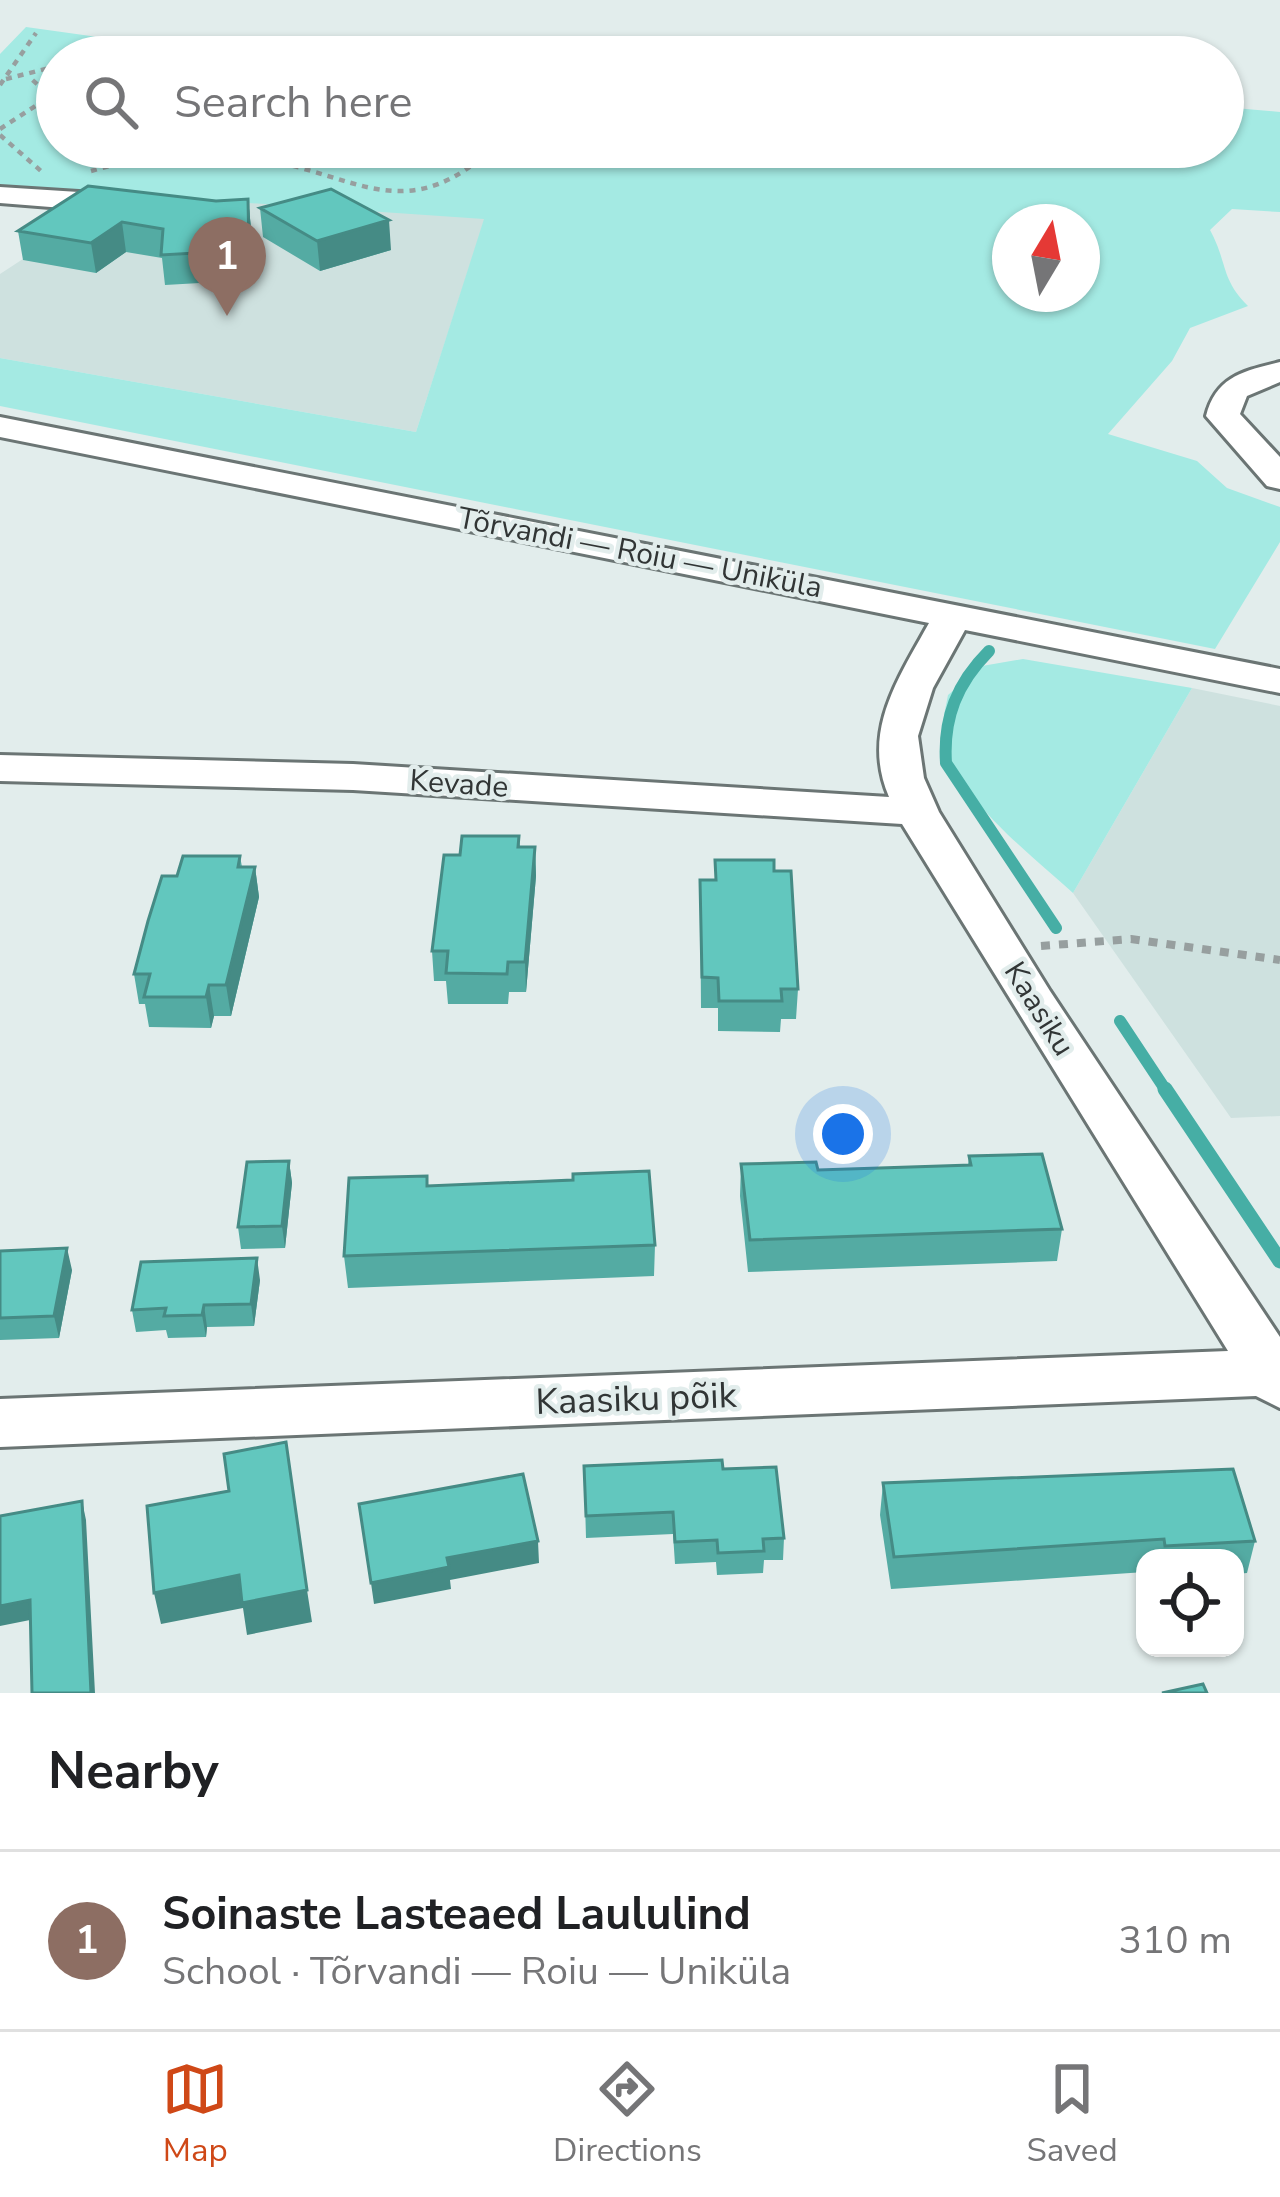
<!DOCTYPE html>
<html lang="en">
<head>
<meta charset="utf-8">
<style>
  body { margin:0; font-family:"Nunito Sans",sans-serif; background:#f6f6f6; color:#202124 }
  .controls { position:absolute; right:36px; bottom:36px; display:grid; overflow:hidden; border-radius:24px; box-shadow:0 3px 9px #0004 }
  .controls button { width:108px; height:108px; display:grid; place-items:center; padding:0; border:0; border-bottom:3px solid #e0e0e0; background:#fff; color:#202124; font:60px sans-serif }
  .compass { position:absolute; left:992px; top:204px; width:108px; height:108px; border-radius:50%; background:#fff; box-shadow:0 3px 9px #0004; rotate:10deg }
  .you { position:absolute; left:843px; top:1134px; width:42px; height:42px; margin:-30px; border:9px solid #fff; border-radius:50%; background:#1a73e8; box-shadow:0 0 0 18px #1a73e833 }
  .badge { display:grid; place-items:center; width:78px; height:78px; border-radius:50%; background:#cf4817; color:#fff; font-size:39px; font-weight:700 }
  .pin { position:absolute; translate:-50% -99px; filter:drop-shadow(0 3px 6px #0008) }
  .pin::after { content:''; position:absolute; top:63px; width:42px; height:36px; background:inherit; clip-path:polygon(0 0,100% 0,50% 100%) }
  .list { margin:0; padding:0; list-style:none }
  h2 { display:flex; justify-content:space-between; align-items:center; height:156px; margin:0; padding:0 48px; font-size:51px }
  h2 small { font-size:39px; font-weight:400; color:#757577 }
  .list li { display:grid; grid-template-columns:78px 1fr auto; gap:36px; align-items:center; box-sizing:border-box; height:180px; padding:0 48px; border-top:3px solid #e0e0e0 }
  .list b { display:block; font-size:45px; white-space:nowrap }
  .list p { margin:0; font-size:39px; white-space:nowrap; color:#757577 }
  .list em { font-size:39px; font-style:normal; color:#757577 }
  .icon { flex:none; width:66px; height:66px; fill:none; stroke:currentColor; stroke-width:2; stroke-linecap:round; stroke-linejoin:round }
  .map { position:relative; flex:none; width:1280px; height:1693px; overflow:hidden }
  .search { position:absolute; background:#fff; box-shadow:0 3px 9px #0004; left:36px; right:36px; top:36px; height:132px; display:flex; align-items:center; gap:30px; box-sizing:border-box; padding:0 42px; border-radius:66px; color:#757577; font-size:45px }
  .sheet { height:336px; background:#fff }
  nav { display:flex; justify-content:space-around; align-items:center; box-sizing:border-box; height:168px; border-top:3px solid #e0e0e0; background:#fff; font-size:33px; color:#757577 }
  nav a { display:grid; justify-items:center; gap:6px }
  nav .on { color:#cf4817 }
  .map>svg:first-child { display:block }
</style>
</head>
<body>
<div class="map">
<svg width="1280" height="1693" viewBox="0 0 1280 1693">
  <rect width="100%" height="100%" fill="#e2edec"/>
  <path fill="#cee1df" d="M 114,193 L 485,218 L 416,432 L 0,358 L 0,274 L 98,210 Z
    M 1192,688 L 1280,706 L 1280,1116 L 1231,1118 L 1073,893 Z"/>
  <path fill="#a4eae3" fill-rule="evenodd" d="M 26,27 L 241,57 L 57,57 L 57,147 L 1223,147 L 1223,107 L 1280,112 L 1280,212 L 1232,209 L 1210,230 C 1228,263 1220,278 1248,306 L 1190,328 L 1172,361 L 1108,434 L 1197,461 L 1227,488 L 1280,507 L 1280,542 L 1215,649 L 0,406 L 0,358 L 416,432 L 484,219 L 0,186 L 0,54 ZM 1010,222 L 1082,222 L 1082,294 L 1010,294 Z
    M 1023,659 L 1192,688 L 1073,893 C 1031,854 949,794 943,733 C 942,721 946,706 948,695 L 982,666 Z"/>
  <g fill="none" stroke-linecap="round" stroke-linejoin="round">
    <path stroke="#46aea5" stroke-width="12" d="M 989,651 C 957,683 943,718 946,763 L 1056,928
      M 1120,1021 L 1167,1092"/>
    <path stroke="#46aea5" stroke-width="15" d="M 1165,1089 L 1280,1261"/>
    <defs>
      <path id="minor" d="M 0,187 L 126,195 L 140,204 L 126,213 L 0,203 Z
        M 1280,362 L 1280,382 L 1247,396 L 1240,414 L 1280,457 L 1280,489 L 1267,486 L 1206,416 C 1216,376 1244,371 1280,362 Z
        M 0,417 L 1280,669 L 1280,693 L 965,630 L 933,688 L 918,736 L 924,778 L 939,812 L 1050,991 L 1280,1337 L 1280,1408 L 1256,1396 L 0,1447 L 0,1399 L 1228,1351 L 902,824 L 353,790 L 0,781 L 0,755 L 353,764 L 889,797 C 861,732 898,679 929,623 L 0,437 Z"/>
    </defs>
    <use href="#minor" stroke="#6b7574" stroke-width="6"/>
    <path stroke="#979f9f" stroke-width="4.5" stroke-dasharray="6 6" stroke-linecap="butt" d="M 6,79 L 57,66
      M 0,85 L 36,33
      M 0,129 L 43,101 L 45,91 L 29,77
      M 0,135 L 41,171
      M 91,171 C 148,154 209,152 268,161 C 349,173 402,224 481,158 L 474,147"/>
    <path stroke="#979f9f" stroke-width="8" stroke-dasharray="9 9" stroke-linecap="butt" d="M 1041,946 L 1131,939 L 1280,960"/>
    <use href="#minor" fill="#fff" fill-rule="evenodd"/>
  </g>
  <path fill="#54aba3" d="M 248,199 L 251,228 L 252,280 L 165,285 L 162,258 L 126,252 L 96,273 L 23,260 L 18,231 L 216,201 Z
    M 260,208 L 391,250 L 320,271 L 263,237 Z
    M 519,836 L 520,847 L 535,847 L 536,876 L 526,992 L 509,992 L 508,1004 L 448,1004 L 446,981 L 434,981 L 432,951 L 460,855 Z
    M 240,856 L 242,867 L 255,867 L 259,897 L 231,1016 L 214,1016 L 211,1028 L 149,1027 L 145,1004 L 139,1004 L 134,974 L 177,876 Z
    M 715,860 L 774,871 L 798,989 L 796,1019 L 781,1019 L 780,1032 L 718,1031 L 718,1008 L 701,1008 L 700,880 L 715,880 Z
    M 969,1156 L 1062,1229 L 1057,1261 L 748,1272 L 740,1196 L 741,1164 L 818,1170 L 968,1165 Z
    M 289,1161 L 292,1183 L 285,1248 L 241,1249 L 238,1227 Z
    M 428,1186 L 655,1245 L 654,1276 L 348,1288 L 344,1256 Z
    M 0,1251 L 72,1270 L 59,1338 L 0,1340 Z
    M 260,1280 L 254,1326 L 207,1327 L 206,1337 L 168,1338 L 166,1330 L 136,1332 L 132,1310 Z
    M 584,1466 L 723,1469 L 784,1538 L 783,1560 L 764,1560 L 763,1573 L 717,1575 L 716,1562 L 675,1564 L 673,1534 L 586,1538 Z
    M 883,1483 L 1255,1541 L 1247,1573 L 1235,1574 L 1235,1558 L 1145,1558 L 1145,1572 L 891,1589 L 880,1515 Z"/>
  <path fill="#458b85" d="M 248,199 L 251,228 L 252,280 L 249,250 Z
    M 389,220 L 391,250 L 320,271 L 317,241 Z
    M 122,222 L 126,252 L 96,273 L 91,243 Z
    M 535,847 L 536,876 L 526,992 L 525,962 Z
    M 255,867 L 259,897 L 231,1016 L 226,985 Z
    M 209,985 L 214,1016 L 211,1028 L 206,997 Z
    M 289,1161 L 292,1183 L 285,1248 L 282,1226 Z
    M 67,1248 L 72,1270 L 59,1338 L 54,1316 Z
    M 257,1258 L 260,1280 L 254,1326 L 251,1304 Z
    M 204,1305 L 207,1327 L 206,1337 L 202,1315 Z
    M 82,1501 L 86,1520 L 95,1693 L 91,1693 Z
    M 538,1541 L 539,1563 L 450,1580 L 451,1589 L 374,1604 L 371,1583 L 447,1558 Z
    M 239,1575 L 307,1590 L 312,1622 L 247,1635 L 243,1608 L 161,1624 L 154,1593 Z
    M 30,1600 L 35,1619 L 0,1626 L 0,1606 Z"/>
  <path fill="#62c7be" stroke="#458b85" stroke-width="3" d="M 88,186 L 216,201 L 248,199 L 249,250 L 161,255 L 163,229 L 122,222 L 91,243 L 18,231 Z
    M 331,189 L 389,220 L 317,241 L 260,208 Z
    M 462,836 L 519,836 L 518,847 L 535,847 L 525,962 L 508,962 L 507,974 L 446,973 L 448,951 L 432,951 L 444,855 L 460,855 Z
    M 183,856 L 240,856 L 238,867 L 255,867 L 226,985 L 209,985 L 206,997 L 144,997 L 150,974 L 134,974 L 148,921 L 162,876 L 177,876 Z
    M 715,860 L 774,860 L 774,871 L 791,871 L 798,989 L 781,989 L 782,1001 L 719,1001 L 718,978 L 702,977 L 700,880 L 716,880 Z
    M 1042,1154 L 1062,1229 L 750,1240 L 741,1164 L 816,1162 L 818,1170 L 971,1165 L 969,1156 Z
    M 289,1161 L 282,1226 L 238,1227 L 247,1162 Z
    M 649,1171 L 655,1245 L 344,1256 L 349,1178 L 427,1176 L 427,1186 L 573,1180 L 573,1174 Z
    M 67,1248 L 54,1316 L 0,1318 L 0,1251 Z
    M 257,1258 L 251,1304 L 204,1305 L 202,1315 L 164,1316 L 166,1308 L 132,1310 L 141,1262 Z
    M 286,1442 L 307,1590 L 242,1603 L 239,1575 L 154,1593 L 147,1506 L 229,1491 L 224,1454 Z
    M 722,1460 L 723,1469 L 776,1467 L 784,1538 L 763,1539 L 764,1551 L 718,1553 L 717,1540 L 675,1542 L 673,1512 L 586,1516 L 584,1466 Z
    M 1233,1469 L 1255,1541 L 1165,1546 L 1164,1539 L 894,1557 L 883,1483 Z
    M 523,1474 L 538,1541 L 447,1558 L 449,1567 L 371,1583 L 359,1504 Z
    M 82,1501 L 91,1693 L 32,1693 L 30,1600 L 0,1606 L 0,1516 Z
    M 1203,1684 L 1207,1693 L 1162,1693 Z"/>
  <g text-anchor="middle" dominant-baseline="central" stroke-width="9" stroke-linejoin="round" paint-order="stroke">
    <g font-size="30" fill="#313535" stroke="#e2edec">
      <text transform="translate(640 553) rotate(11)">Tõrvandi — Roiu — Uniküla</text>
      <text transform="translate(459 784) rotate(4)">Kevade</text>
      <text transform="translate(1039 1009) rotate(58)">Kaasiku</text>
    </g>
    <g font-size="36" fill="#313535" stroke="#e2edec">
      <text transform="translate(636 1399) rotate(-2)">Kaasiku põik</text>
    </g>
  </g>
</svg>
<div class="controls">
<button><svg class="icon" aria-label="locate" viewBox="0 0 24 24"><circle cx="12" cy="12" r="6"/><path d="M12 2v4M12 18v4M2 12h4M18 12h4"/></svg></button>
</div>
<svg class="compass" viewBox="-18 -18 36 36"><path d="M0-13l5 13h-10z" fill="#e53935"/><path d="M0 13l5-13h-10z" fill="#757577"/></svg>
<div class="you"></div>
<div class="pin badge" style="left:227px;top:316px;background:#8d6e63">1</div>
<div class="search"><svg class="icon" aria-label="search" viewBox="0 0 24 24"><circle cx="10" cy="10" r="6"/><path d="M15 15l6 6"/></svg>Search here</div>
</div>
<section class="sheet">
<h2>Nearby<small></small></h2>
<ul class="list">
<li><span class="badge" style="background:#8d6e63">1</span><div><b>Soinaste Lasteaed Laululind</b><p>School · Tõrvandi — Roiu — Uniküla</p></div><em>310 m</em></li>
</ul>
</section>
<nav>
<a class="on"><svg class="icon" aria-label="map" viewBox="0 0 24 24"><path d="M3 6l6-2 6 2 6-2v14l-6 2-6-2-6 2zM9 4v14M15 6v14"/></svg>Map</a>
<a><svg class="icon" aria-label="directions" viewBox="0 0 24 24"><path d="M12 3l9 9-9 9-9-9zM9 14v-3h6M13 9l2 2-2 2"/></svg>Directions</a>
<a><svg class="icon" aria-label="saved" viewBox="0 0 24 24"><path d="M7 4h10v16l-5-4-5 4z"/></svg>Saved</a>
</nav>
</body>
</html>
